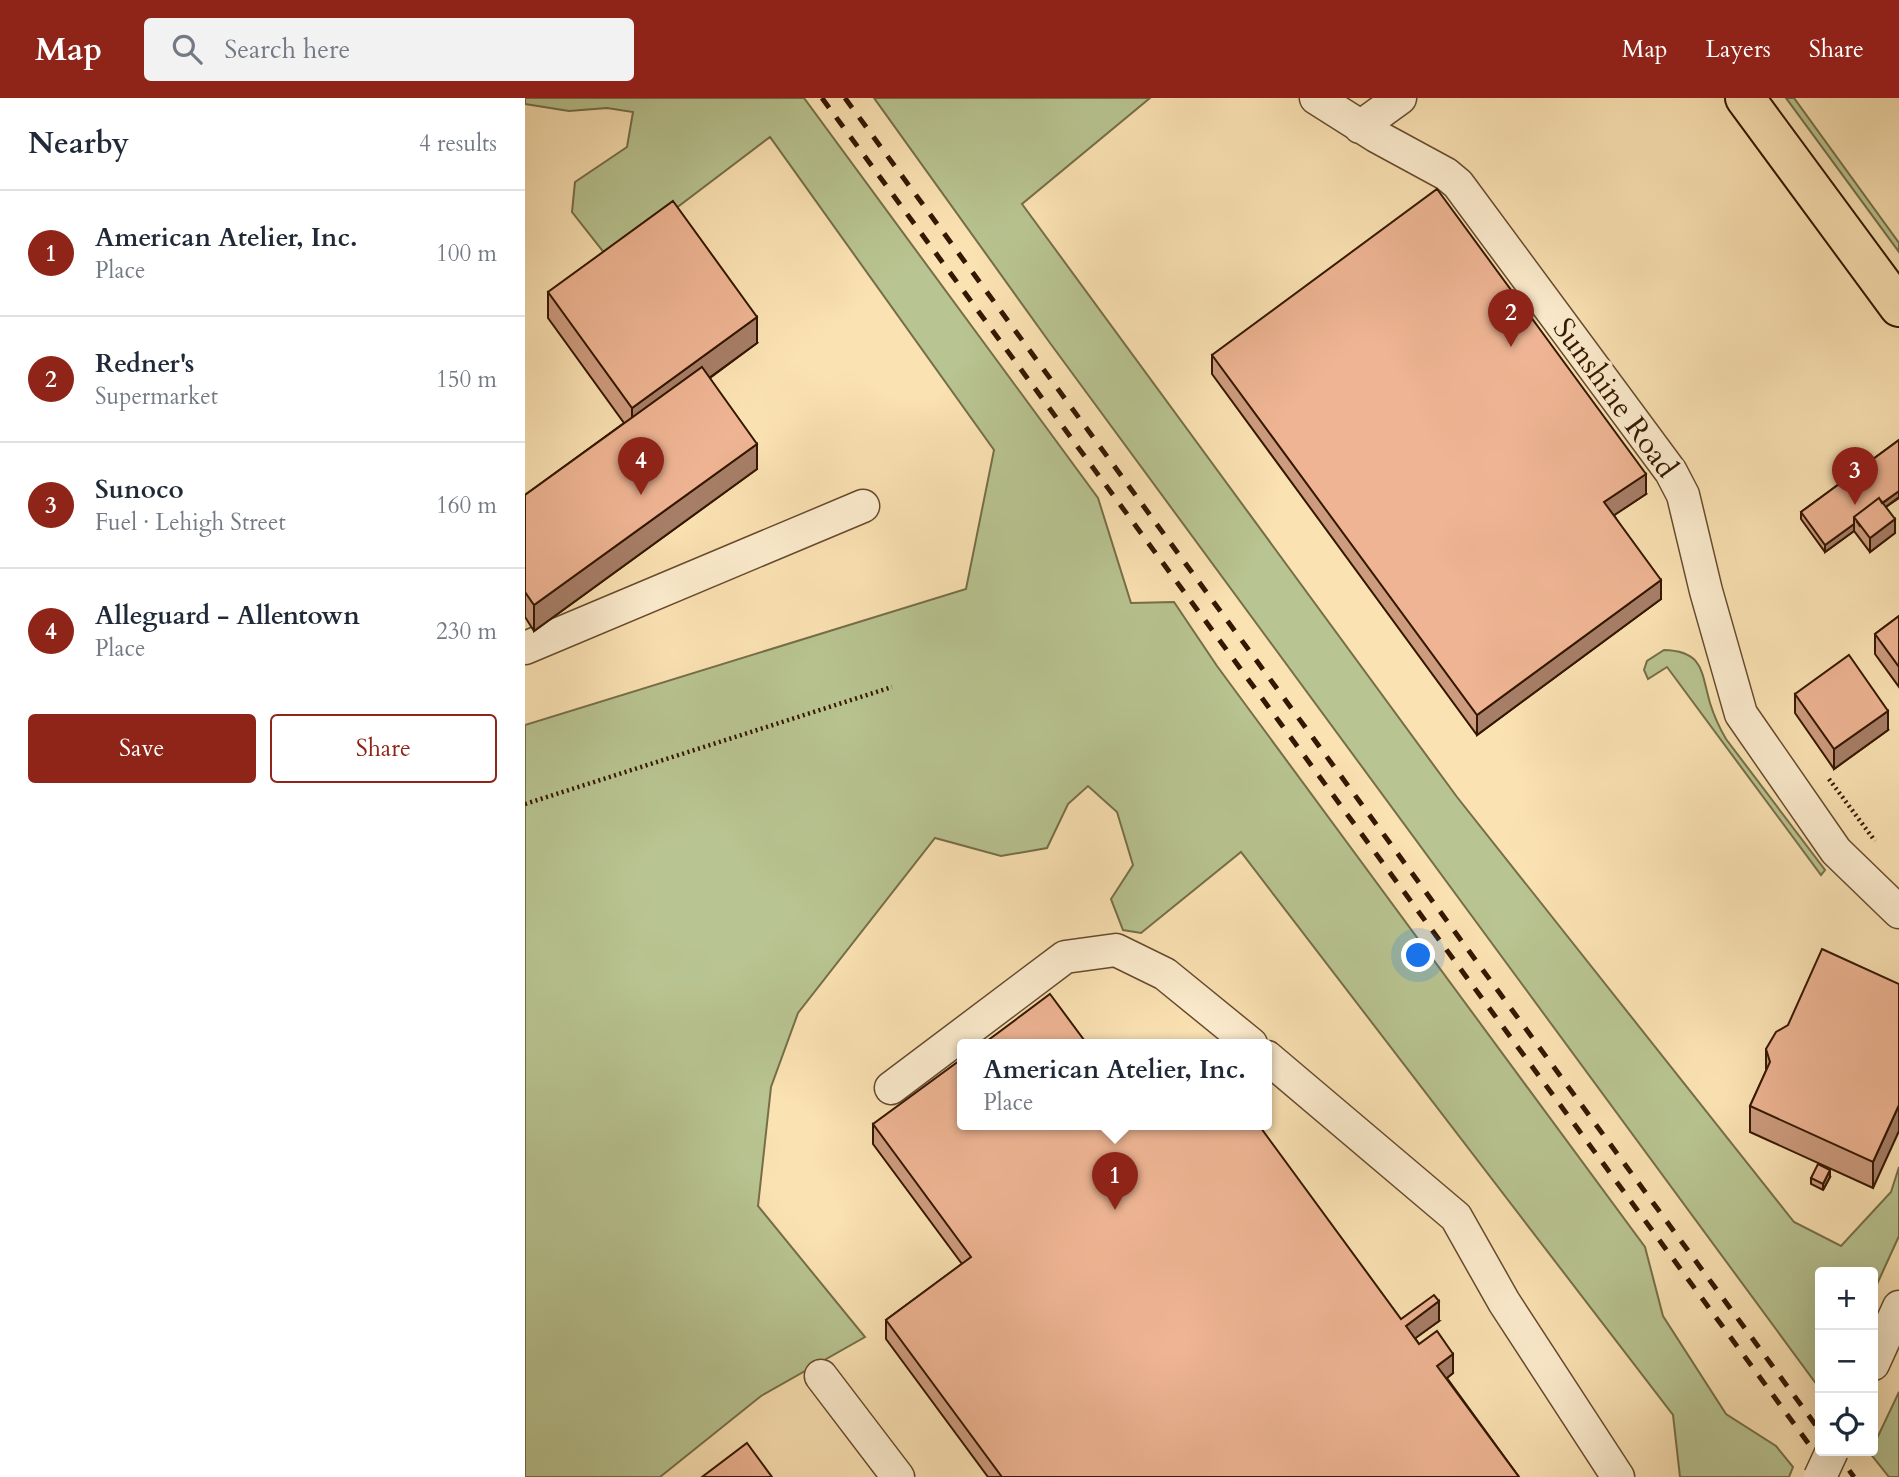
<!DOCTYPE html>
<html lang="en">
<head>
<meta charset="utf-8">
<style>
  body { margin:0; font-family:Cardo,serif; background:#f2f2f3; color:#1f2937 }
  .controls { position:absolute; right:21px; bottom:21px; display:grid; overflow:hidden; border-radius:7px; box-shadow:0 7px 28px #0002 }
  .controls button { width:63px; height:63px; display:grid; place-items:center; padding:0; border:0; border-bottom:2px solid #e0e1e3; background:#fff; color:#1f2937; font:35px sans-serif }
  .you { position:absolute; left:894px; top:858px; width:24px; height:24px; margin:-18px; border:5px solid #fff; border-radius:50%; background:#1a73e8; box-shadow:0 0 0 10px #1a73e833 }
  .badge { display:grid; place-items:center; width:46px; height:46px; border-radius:50%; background:#8f2418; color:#fff; font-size:23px; font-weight:700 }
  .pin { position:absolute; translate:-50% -58px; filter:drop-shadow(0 2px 4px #0008) }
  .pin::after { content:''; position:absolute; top:37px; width:24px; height:21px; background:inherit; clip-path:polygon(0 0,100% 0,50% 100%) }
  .popup { position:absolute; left:432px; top:941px; width:315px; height:91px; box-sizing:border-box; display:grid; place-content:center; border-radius:7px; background:#fff; filter:drop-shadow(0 2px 5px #0005); font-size:23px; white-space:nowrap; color:#747a83 }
  .popup b { font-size:26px; color:#1f2937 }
  .popup::after { content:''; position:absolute; left:50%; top:100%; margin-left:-14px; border:14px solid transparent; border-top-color:#fff }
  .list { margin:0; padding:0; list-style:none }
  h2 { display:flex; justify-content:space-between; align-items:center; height:91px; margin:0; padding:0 28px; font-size:30px }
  h2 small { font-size:23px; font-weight:400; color:#747a83 }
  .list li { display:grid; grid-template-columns:46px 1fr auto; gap:21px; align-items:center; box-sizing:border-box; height:126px; padding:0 28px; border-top:2px solid #e0e1e3 }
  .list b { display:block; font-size:26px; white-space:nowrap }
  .list p { margin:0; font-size:23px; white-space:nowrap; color:#747a83 }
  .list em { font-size:23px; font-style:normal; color:#747a83 }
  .actions { display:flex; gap:14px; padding:21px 28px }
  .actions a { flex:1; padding:16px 0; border:2px solid #8f2418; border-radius:7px; text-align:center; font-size:24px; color:#8f2418 }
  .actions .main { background:#8f2418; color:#fff }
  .icon { flex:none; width:38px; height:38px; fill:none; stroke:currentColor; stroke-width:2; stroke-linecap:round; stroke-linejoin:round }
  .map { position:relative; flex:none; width:1374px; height:1379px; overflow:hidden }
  header { display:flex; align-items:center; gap:42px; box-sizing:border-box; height:98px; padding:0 35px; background:#8f2418; color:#fff }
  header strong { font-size:33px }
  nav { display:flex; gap:38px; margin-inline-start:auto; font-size:24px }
  .search { width:490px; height:63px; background:#f2f2f3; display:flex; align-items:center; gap:18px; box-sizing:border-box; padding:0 24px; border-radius:7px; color:#747a83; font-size:26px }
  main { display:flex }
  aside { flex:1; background:#fff }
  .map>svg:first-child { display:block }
</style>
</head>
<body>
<header>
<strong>Map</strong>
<div class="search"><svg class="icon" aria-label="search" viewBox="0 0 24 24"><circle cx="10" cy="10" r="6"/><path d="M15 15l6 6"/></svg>Search here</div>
<nav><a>Map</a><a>Layers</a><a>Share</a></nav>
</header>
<main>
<aside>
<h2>Nearby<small>4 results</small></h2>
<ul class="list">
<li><span class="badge">1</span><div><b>American Atelier, Inc.</b><p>Place</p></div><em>100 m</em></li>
<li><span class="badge">2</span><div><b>Redner's</b><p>Supermarket</p></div><em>150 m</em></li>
<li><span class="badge">3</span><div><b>Sunoco</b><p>Fuel · Lehigh Street</p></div><em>160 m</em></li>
<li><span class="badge">4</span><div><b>Alleguard - Allentown</b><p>Place</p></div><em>230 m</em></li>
</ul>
<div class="actions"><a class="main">Save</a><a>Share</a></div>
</aside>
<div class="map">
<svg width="1374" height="1379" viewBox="0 0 1374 1379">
  <rect width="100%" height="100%" fill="#fbe2b3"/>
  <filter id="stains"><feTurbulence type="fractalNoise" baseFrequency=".00286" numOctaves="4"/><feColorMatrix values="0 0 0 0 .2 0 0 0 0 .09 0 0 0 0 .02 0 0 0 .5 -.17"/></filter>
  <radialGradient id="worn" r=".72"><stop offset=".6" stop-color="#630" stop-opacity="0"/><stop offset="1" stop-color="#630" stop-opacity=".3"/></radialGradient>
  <path fill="#b8c491" stroke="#766e48" stroke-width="2" d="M 0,0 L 279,0 L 573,400 L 606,505 L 649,504 L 692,568 L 1120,1149 L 1138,1218 L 1201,1316 L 1251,1348 L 1268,1369 L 1264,1379 L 1155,1379 L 1148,1317 L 716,754 L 616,835 L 598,832 L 586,801 L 608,767 L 592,714 L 563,688 L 543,706 L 522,750 L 476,758 L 410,740 L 273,915 L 246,989 L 233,1108 L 340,1239 L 236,1298 L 135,1379 L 0,1379 L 0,627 L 441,491 L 469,352 L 245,39 L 84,161 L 47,114 L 50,84 L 102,49 L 108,14 L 82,10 L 44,13 L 0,6 Z
    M 349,0 L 625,0 L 497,106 L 932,699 L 1269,1124 L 1316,1148 L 1366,1094 L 1374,1069 L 1374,1138 L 1348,1195 L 1348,1174 L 1295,1174 L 1295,1291 L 525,245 Z
    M 1261,0 L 1269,0 L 1374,145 L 1374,154 Z
    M 1139,552 C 1179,553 1176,574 1185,605 C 1189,618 1194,629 1201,641 L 1300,772 L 1296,777 L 1142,569 L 1123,581 L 1119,572 L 1122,563 Z
    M 1374,1294 L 1374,1379 L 1364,1379 L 1345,1355 Z"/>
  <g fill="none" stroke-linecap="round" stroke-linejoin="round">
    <defs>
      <path id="minor" d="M 791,0 L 851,38 L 921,76 L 933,86 L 1146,374 L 1158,397 L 1181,493 L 1216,616 L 1311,753 L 1374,814
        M 835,29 L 875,0
        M 0,550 L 338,408
        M 742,959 L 931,1119 L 979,1204 L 1093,1379
        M 366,990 L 540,859 L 591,852 L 640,876 L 726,946
        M 1348,1266 L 1374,1209
        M 296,1278 L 373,1379"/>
      <path id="major" d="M 1220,0 L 1374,209"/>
    </defs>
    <use href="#minor" stroke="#664a2d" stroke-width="35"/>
    <use href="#major" stroke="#341700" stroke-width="42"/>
    <path stroke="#341700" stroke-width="4.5" stroke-dasharray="2 3.5" stroke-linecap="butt" d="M 1304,681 L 1350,743
      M 0,706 L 367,589"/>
    <use href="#minor" stroke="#fcecce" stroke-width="32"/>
    <use href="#major" stroke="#fbe2b3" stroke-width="38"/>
    <path stroke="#341700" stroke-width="5" stroke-dasharray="12 12" stroke-linecap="butt" d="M 297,0 L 1308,1379
      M 320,0 L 1295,1333
      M 1310,1353 L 1329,1379"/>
    <defs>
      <path id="minor-bridge" d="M 1295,1379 L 1307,1353"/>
    </defs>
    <use href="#minor-bridge" stroke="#664a2d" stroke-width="35" stroke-linecap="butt"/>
    <use href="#minor-bridge" stroke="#fcecce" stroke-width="32"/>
  </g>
  <path fill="#cd9b7e" stroke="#341700" stroke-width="2" d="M 23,194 L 232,245 L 185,280 L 232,371 L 9,533 L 0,519 L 0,397 L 99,325 L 23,220 Z
    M 687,257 L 1121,396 L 1089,417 L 1136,501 L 952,637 L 687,276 Z
    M 1374,342 L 1374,400 L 1361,409 L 1370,435 L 1345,454 L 1329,433 L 1300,454 L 1276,421 L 1276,414 Z
    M 1374,518 L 1374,589 L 1350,556 L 1350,536 Z
    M 1270,596 L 1363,632 L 1309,671 L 1270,615 Z
    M 1374,886 L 1348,1090 L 1225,1034 L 1225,1008 L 1241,973 L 1241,951 Z
    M 348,1026 L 876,1221 L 914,1223 L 890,1240 L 894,1246 L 928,1275 L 922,1280 L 994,1379 L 463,1379 L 361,1241 L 361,1222 L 437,1166 L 348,1046 Z
    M 1305,1079 L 1298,1092 L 1286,1086 L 1286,1080 Z"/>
  <path fill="#a77e67" stroke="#341700" stroke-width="2" d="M 232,219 L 232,245 L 107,336 L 107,310 Z
    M 232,346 L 232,371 L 9,533 L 9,507 Z
    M 1121,376 L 1121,396 L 1079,424 L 1079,404 Z
    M 1374,393 L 1374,399 L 1335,428 L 1332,424 Z
    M 1370,421 L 1370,435 L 1345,454 L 1345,440 Z
    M 1329,426 L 1329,433 L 1300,454 L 1300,447 Z
    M 1136,482 L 1136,501 L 952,637 L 952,617 Z
    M 1363,613 L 1363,632 L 1309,671 L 1309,651 Z
    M 1374,1007 L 1374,1033 L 1348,1090 L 1348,1064 Z
    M 1305,1072 L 1305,1079 L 1298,1092 L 1298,1086 Z
    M 914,1203 L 914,1223 L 881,1247 L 881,1228 Z
    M 928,1256 L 928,1275 L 912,1288 L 912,1268 Z"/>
  <path fill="#eeb493" stroke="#341700" stroke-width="2" d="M 912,91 L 1121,376 L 1079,404 L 1136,482 L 952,617 L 687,257 Z
    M 148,103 L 232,219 L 107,310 L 23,194 Z
    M 177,269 L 232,346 L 9,507 L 0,494 L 0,397 Z
    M 1374,342 L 1374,393 L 1357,405 L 1354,400 L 1329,419 L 1329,426 L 1300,447 L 1276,414 Z
    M 1354,400 L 1370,421 L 1345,440 L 1329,419 Z
    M 1374,518 L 1374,569 L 1350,536 Z
    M 1324,557 L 1363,613 L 1309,651 L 1270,596 Z
    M 1297,851 L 1374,886 L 1374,1007 L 1348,1064 L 1225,1008 L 1245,964 L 1241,951 L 1251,934 L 1263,927 Z
    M 525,896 L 562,946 L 458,946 Z
    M 438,960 L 438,1026 L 733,1026 L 876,1221 L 909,1197 L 914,1203 L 881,1228 L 894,1246 L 912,1233 L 928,1256 L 912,1268 L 994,1379 L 477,1379 L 361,1222 L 446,1159 L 348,1026 Z
    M 1293,1066 L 1305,1072 L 1298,1086 L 1286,1080 Z
    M 222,1345 L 247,1379 L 177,1379 Z"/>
  <g text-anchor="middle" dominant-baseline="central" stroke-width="7" stroke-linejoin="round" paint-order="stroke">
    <g font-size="30" fill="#341700" stroke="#fcecce">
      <text transform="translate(1090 300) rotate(54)">Sunshine Road</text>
    </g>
  </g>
  <rect width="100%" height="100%" filter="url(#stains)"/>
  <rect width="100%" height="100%" fill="url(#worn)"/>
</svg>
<div class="controls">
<button>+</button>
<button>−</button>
<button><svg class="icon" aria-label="locate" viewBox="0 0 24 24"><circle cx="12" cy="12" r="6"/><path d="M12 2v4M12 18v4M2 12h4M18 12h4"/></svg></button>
</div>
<div class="you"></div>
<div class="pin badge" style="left:590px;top:1112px">1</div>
<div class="popup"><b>American Atelier, Inc.</b>Place</div>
<div class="pin badge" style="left:986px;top:249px">2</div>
<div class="pin badge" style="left:1330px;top:407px">3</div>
<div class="pin badge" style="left:116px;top:397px">4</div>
</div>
</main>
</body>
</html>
